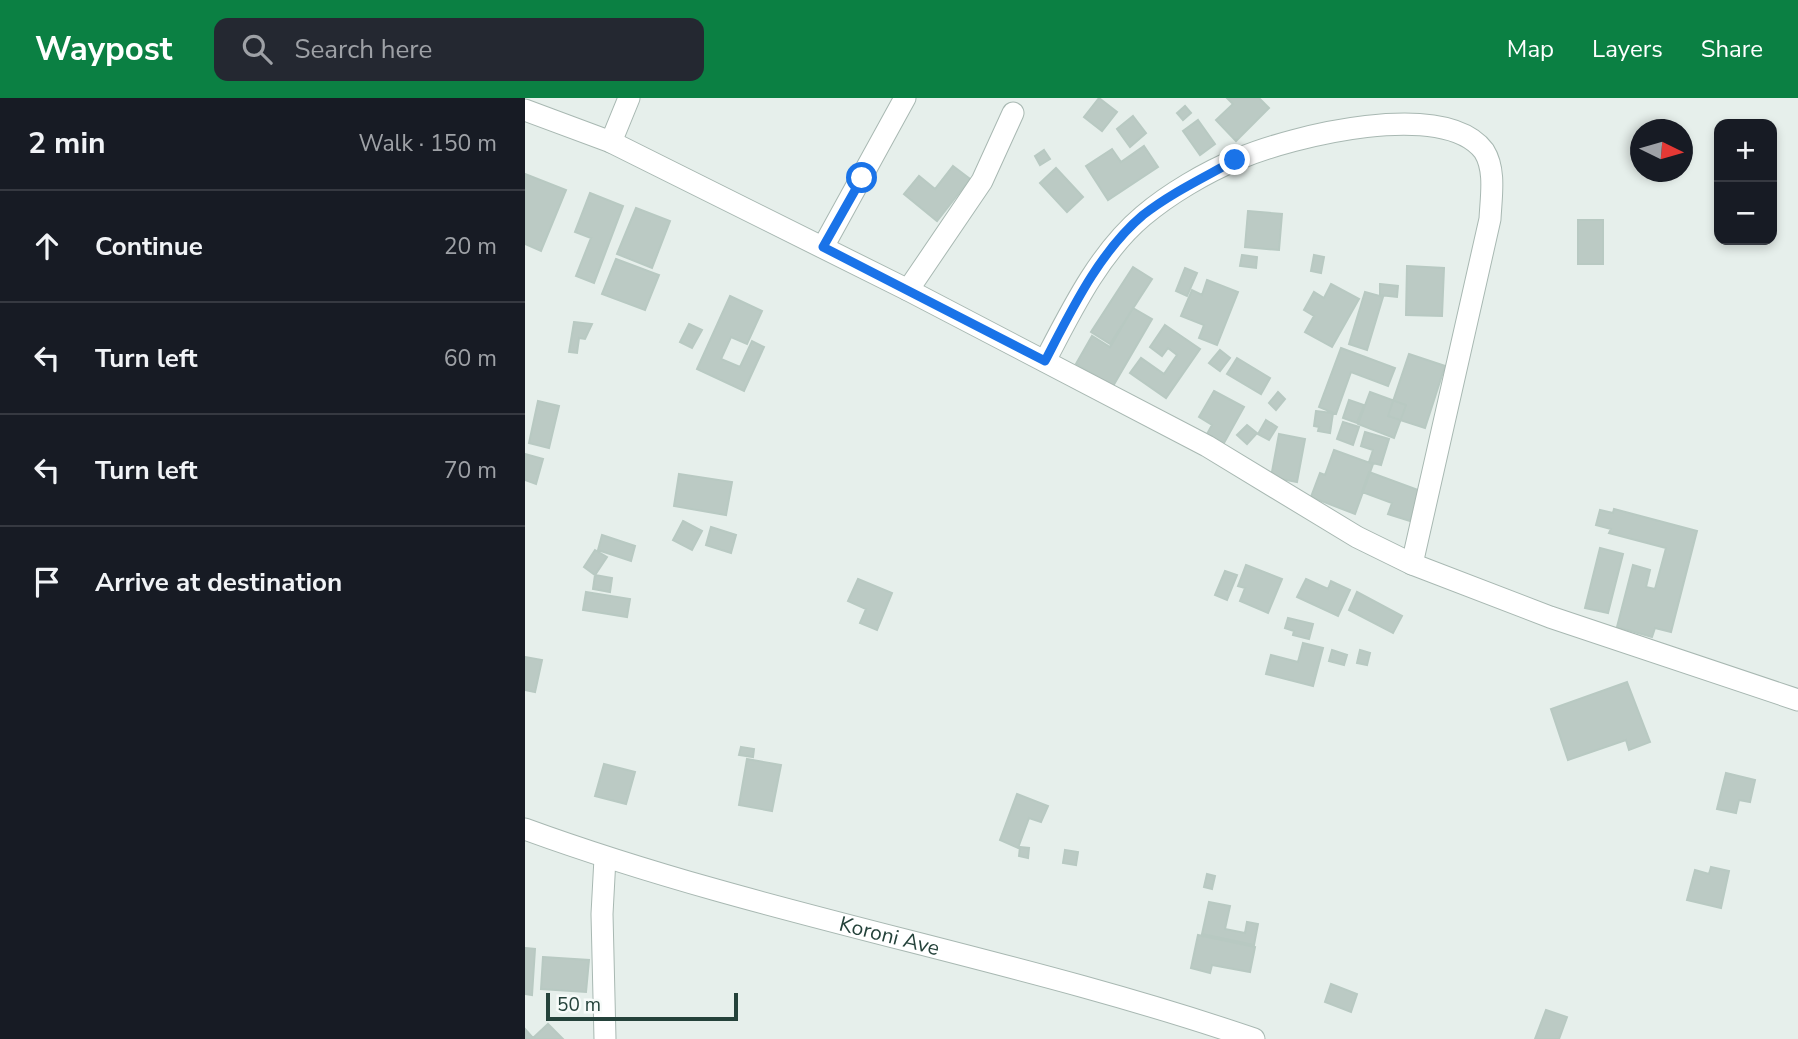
<!DOCTYPE html>
<html lang="en">
<head>
<meta charset="utf-8">
<style>
  body { margin:0; font-family:"Nunito Sans",sans-serif; background:#242831; color:#f1f3f6 }
  .controls { position:absolute; right:21px; top:21px; display:grid; overflow:hidden; border-radius:14px; box-shadow:0 4px 10px #0003 }
  .controls button { width:63px; height:63px; display:grid; place-items:center; padding:0; border:0; border-bottom:2px solid #363941; background:#171b24; color:#f1f3f6; font:35px sans-serif }
  .compass { position:absolute; left:1105px; top:21px; width:63px; height:63px; border-radius:50%; background:#171b24; box-shadow:0 4px 10px #0003; rotate:95deg }
  .scale { position:absolute; left:21px; bottom:18px; width:192px; box-sizing:border-box; padding-left:7px; border:4px solid #24423a; border-top:0; font-size:19px; line-height:24px; white-space:nowrap; color:#24423a; -webkit-text-stroke:5px #f7fbf9; paint-order:stroke }
  .stop { position:absolute; width:21px; height:21px; margin:-16px; border:5px solid #1a73e8; border-radius:50%; background:#fff }
  .stop.end { background:#1a73e8; border-color:#fff; box-shadow:0 2px 7px #0008 }
  .list { margin:0; padding:0; list-style:none }
  h2 { display:flex; justify-content:space-between; align-items:center; height:91px; margin:0; padding:0 28px; font-size:30px }
  h2 small { font-size:23px; font-weight:400; color:#9ea1a6 }
  .list li { display:grid; grid-template-columns:46px 1fr auto; gap:21px; align-items:center; box-sizing:border-box; height:112px; padding:0 28px; border-top:2px solid #363941 }
  .list b { display:block; font-size:26px; white-space:nowrap }
  .list em { font-size:23px; font-style:normal; color:#9ea1a6 }
  .icon { flex:none; width:38px; height:38px; fill:none; stroke:currentColor; stroke-width:2; stroke-linecap:round; stroke-linejoin:round }
  .map { position:relative; flex:none; width:1273px; height:941px; overflow:hidden }
  header { display:flex; align-items:center; gap:42px; box-sizing:border-box; height:98px; padding:0 35px; background:#0b8043; color:#fff }
  header strong { font-size:33px }
  nav { display:flex; gap:38px; margin-inline-start:auto; font-size:24px }
  .search { width:490px; height:63px; background:#242831; display:flex; align-items:center; gap:18px; box-sizing:border-box; padding:0 24px; border-radius:14px; color:#9ea1a6; font-size:26px }
  main { display:flex }
  aside { flex:1; background:#171b24 }
  .map>svg:first-child { display:block }
</style>
</head>
<body>
<header>
<strong>Waypost</strong>
<div class="search"><svg class="icon" aria-label="search" viewBox="0 0 24 24"><circle cx="10" cy="10" r="6"/><path d="M15 15l6 6"/></svg>Search here</div>
<nav><a>Map</a><a>Layers</a><a>Share</a></nav>
</header>
<main>
<aside>
<h2>2 min<small>Walk · 150 m</small></h2>
<ul class="list">
<li><svg class="icon" aria-label="ahead" viewBox="0 0 24 24"><path d="M12 20V5M6 11l6-6 6 6"/></svg><div><b>Continue</b></div><em>20 m</em></li>
<li><svg class="icon" aria-label="left" viewBox="0 0 24 24"><path d="M17 20v-9H6M10 6l-5 5 5 5"/></svg><div><b>Turn left</b></div><em>60 m</em></li>
<li><svg class="icon" aria-label="left" viewBox="0 0 24 24"><path d="M17 20v-9H6M10 6l-5 5 5 5"/></svg><div><b>Turn left</b></div><em>70 m</em></li>
<li><svg class="icon" aria-label="arrive" viewBox="0 0 24 24"><path d="M6 21V4h12l-3 4 3 4H6"/></svg><div><b>Arrive at destination</b></div></li>
</ul>
</aside>
<div class="map">
<svg width="1273" height="941" viewBox="0 0 1273 941">
  <rect width="100%" height="100%" fill="#e6efeb"/>
  <path fill="#bbcac4" stroke="#b8c9c2" stroke-width="2" d="M 574,0 L 592,14 L 577,33 L 559,19 Z
    M 702,0 L 734,0 L 744,10 L 711,43 L 691,22 L 708,6 Z
    M 660,8 L 666,15 L 658,22 L 652,15 Z
    M 608,18 L 621,35 L 605,49 L 592,31 Z
    M 673,22 L 690,46 L 675,57 L 658,33 Z
    M 619,48 L 633,69 L 583,102 L 561,68 L 587,51 L 596,64 Z
    M 519,52 L 525,61 L 515,67 L 510,58 Z
    M 428,68 L 445,81 L 412,123 L 379,96 L 394,78 L 410,91 Z
    M 531,70 L 558,99 L 542,114 L 515,85 Z
    M 0,76 L 41,92 L 16,153 L 0,146 Z
    M 65,95 L 98,108 L 69,185 L 51,178 L 66,140 L 50,134 Z
    M 111,110 L 145,123 L 127,170 L 92,156 Z
    M 723,113 L 757,116 L 754,152 L 720,149 Z
    M 1053,122 L 1078,122 L 1078,166 L 1053,166 Z
    M 717,157 L 732,159 L 731,170 L 715,168 Z
    M 789,157 L 799,159 L 796,175 L 786,173 Z
    M 91,161 L 134,177 L 120,212 L 77,196 Z
    M 882,168 L 919,170 L 917,218 L 881,217 Z
    M 608,169 L 627,181 L 585,246 L 566,234 Z
    M 660,170 L 672,175 L 662,198 L 651,193 Z
    M 682,182 L 713,194 L 692,247 L 674,240 L 679,227 L 656,218 L 667,192 L 677,197 Z
    M 806,186 L 834,201 L 807,249 L 780,234 L 789,218 L 779,212 L 789,194 L 799,200 Z
    M 855,186 L 873,188 L 872,199 L 855,197 Z
    M 840,194 L 858,199 L 842,252 L 824,246 Z
    M 205,198 L 237,213 L 222,246 L 206,239 L 196,261 L 215,269 L 227,243 L 239,249 L 219,293 L 172,271 Z
    M 608,210 L 627,221 L 588,288 L 551,266 L 567,238 L 585,249 Z
    M 49,224 L 67,226 L 60,241 L 54,240 L 52,255 L 44,254 Z
    M 164,226 L 177,232 L 167,250 L 155,244 Z
    M 640,227 L 675,251 L 641,300 L 605,275 L 616,260 L 639,276 L 652,257 L 643,250 L 637,258 L 625,249 Z
    M 816,250 L 870,270 L 863,288 L 826,274 L 811,316 L 794,309 Z
    M 695,252 L 705,260 L 695,273 L 684,265 Z
    M 884,256 L 920,268 L 900,330 L 863,318 Z
    M 712,260 L 745,280 L 736,296 L 702,276 Z
    M 689,293 L 719,309 L 699,345 L 682,336 L 687,327 L 674,319 Z
    M 753,294 L 760,301 L 751,312 L 744,305 Z
    M 845,294 L 881,307 L 869,340 L 833,326 Z
    M 824,302 L 839,307 L 832,325 L 818,320 Z
    M 13,303 L 34,308 L 24,350 L 4,345 Z
    M 791,313 L 808,315 L 805,335 L 793,333 L 794,329 L 789,328 Z
    M 741,322 L 752,329 L 744,342 L 733,336 Z
    M 818,324 L 834,329 L 828,347 L 812,341 Z
    M 722,327 L 732,335 L 722,346 L 712,337 Z
    M 840,334 L 864,341 L 856,367 L 844,364 L 848,352 L 836,348 Z
    M 754,336 L 780,341 L 772,384 L 746,379 Z
    M 809,352 L 848,366 L 830,416 L 786,399 L 795,375 L 800,377 Z
    M 0,356 L 18,361 L 11,386 L 0,382 Z
    M 844,374 L 896,393 L 885,423 L 863,416 L 867,405 L 837,394 Z
    M 154,376 L 207,384 L 201,417 L 149,408 Z
    M 1089,411 L 1172,433 L 1146,534 L 1130,530 L 1127,539 L 1092,529 L 1108,467 L 1125,472 L 1121,489 L 1130,491 L 1141,450 L 1084,435 L 1086,431 L 1071,427 L 1075,412 L 1088,415 Z
    M 158,423 L 177,433 L 167,452 L 148,442 Z
    M 186,429 L 211,437 L 206,455 L 181,447 Z
    M 77,437 L 110,448 L 106,463 L 73,452 Z
    M 1075,450 L 1098,456 L 1083,515 L 1060,510 Z
    M 70,452 L 82,459 L 70,477 L 59,469 Z
    M 721,467 L 757,481 L 743,515 L 715,503 L 720,490 L 713,488 Z
    M 700,473 L 712,477 L 702,502 L 690,497 Z
    M 70,477 L 87,480 L 85,494 L 68,491 Z
    M 333,481 L 367,495 L 352,532 L 335,525 L 341,511 L 323,503 Z
    M 781,481 L 803,491 L 806,483 L 825,492 L 813,518 L 772,499 Z
    M 61,494 L 105,501 L 102,519 L 58,512 Z
    M 832,494 L 877,518 L 868,535 L 824,512 Z
    M 763,520 L 788,526 L 784,541 L 768,537 L 769,533 L 760,530 Z
    M 778,545 L 798,550 L 788,588 L 741,576 L 746,557 L 773,564 Z
    M 807,552 L 822,557 L 819,567 L 804,563 Z
    M 835,552 L 845,555 L 842,567 L 832,565 Z
    M 0,559 L 17,562 L 10,594 L 0,592 Z
    M 1102,584 L 1125,644 L 1104,652 L 1101,642 L 1043,662 L 1026,611 Z
    M 216,649 L 229,651 L 228,659 L 214,657 Z
    M 222,661 L 256,667 L 247,713 L 214,707 Z
    M 79,666 L 110,674 L 101,706 L 70,698 Z
    M 1201,675 L 1230,682 L 1225,704 L 1214,702 L 1211,715 L 1192,711 Z
    M 492,696 L 523,708 L 516,724 L 504,720 L 493,750 L 475,742 Z
    M 495,749 L 504,750 L 503,760 L 494,758 Z
    M 540,752 L 553,754 L 551,767 L 538,765 Z
    M 1186,769 L 1204,773 L 1196,810 L 1162,802 L 1170,772 L 1184,776 Z
    M 682,776 L 690,778 L 687,791 L 679,789 Z
    M 684,804 L 705,808 L 700,831 L 720,835 L 722,824 L 733,826 L 729,847 L 677,836 Z
    M 673,837 L 730,849 L 725,874 L 687,867 L 685,875 L 666,870 Z
    M 0,850 L 10,851 L 7,897 L 0,896 Z
    M 18,859 L 64,862 L 61,894 L 16,891 Z
    M 806,886 L 832,896 L 826,914 L 800,904 Z
    M 1021,912 L 1042,919 L 1034,941 L 1010,941 Z
    M 23,926 L 38,941 L 0,941 L 0,931 L 8,940 Z"/>
  <g fill="none" stroke-linecap="round" stroke-linejoin="round">
    <defs>
      <g id="minor">
        <path d="M 0,12 L 86,44 L 383,192 L 682,348 L 832,439 L 887,466 L 1025,519 L 1273,602"/>
        <path d="M 86,44 L 104,0"/>
        <path d="M 298,149 L 380,0"/>
        <path d="M 383,192 L 457,83 L 488,15"/>
        <path d="M 520,263 C 546,213 574,155 618,118 C 644,96 681,74 713,61 C 767,38 919,0 959,53 C 971,72 966,99 965,121 L 887,466"/>
        <path id="s1" d="M 0,731 C 238,818 490,859 729,941"/>
        <path d="M 80,760 L 77,816 L 80,941"/>
      </g>
    </defs>
    <use href="#minor" stroke="#a8b8b2" stroke-width="23"/>
    <use href="#minor" stroke="#fff" stroke-width="21"/>
  </g>
  <g fill="none" stroke-linecap="round" stroke-linejoin="round">
    <path stroke="#1a73e8" stroke-width="9" d="M 337,80 L 298,149 L 520,263 C 546,213 574,154 618,117 C 646,95 680,79 710,62"/>
  </g>
  <g text-anchor="middle" dominant-baseline="central" stroke-width="6" stroke-linejoin="round" paint-order="stroke">
    <g font-size="21" fill="#24423a" stroke="#f7fbf9">
      <text stroke="none"><textPath href="#s1" startOffset="380">Koroni Ave</textPath></text>
    </g>
  </g>
</svg>
<div class="controls">
<button>+</button>
<button>−</button>
</div>
<svg class="compass" viewBox="-18 -18 36 36"><path d="M0-13l5 13h-10z" fill="#e53935"/><path d="M0 13l5-13h-10z" fill="#9ea1a6"/></svg>
<div class="scale">50 m</div>
<div class="stop" style="left:337px;top:80px"></div>
<div class="stop end" style="left:710px;top:62px"></div>
</div>
</main>
</body>
</html>
